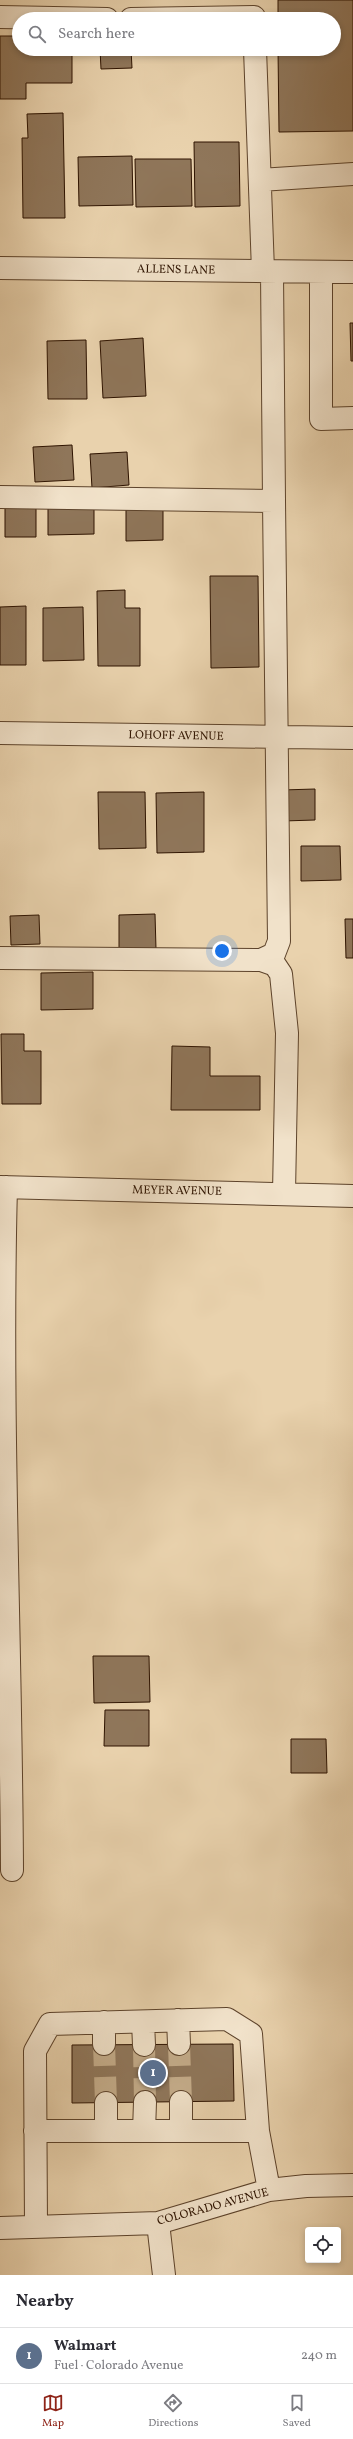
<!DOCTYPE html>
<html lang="en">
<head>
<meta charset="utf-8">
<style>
  body { margin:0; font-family:Vollkorn,serif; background:#f7f7f7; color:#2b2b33 }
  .controls { position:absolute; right:12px; bottom:12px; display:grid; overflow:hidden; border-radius:4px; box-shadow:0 2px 6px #0003 }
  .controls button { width:36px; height:36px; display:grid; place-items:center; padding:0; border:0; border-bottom:1px solid #e1e1e2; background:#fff; color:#2b2b33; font:20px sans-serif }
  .you { position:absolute; left:222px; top:951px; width:14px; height:14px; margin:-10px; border:3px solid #fff; border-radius:50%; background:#1a73e8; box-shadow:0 0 0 6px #1a73e833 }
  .badge { display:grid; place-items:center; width:26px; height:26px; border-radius:50%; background:#8f2418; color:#fff; font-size:13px; font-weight:700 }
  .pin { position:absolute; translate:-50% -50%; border:2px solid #fff; box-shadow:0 1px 4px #0006 }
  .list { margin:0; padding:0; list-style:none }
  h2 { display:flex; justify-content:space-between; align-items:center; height:52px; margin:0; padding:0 16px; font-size:17px }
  h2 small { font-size:13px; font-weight:400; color:#7c7c81 }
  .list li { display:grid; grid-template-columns:26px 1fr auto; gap:12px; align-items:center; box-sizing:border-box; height:56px; padding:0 16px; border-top:1px solid #e1e1e2 }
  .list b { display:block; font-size:15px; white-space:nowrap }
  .list p { margin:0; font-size:13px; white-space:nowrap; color:#7c7c81 }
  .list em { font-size:13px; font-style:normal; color:#7c7c81 }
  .icon { flex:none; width:22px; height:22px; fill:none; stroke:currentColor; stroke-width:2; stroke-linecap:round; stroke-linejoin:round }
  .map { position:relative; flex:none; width:353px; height:2275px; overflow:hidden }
  .search { position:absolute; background:#fff; box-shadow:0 2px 6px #0003; left:12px; right:12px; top:12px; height:44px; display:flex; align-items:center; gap:10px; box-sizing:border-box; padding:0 14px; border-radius:22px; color:#7c7c81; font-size:15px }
  .sheet { height:108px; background:#fff }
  nav { display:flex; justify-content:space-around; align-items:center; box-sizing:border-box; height:56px; border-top:1px solid #e1e1e2; background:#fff; font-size:11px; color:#7c7c81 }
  nav a { display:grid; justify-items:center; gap:2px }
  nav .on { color:#8f2418 }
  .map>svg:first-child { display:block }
</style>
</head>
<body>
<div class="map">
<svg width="353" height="2275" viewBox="0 0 353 2275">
  <rect width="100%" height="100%" fill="#e9d2ad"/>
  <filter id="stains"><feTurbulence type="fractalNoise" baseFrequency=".005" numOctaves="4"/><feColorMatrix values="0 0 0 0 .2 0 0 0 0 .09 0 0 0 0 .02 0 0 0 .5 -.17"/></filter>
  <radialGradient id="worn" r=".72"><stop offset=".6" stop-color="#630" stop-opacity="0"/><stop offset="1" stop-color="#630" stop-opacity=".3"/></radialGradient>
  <path fill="#8f765a" stroke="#2e1300" d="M 278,0 L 353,0 L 353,131 L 279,132 L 278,49 L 334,49 L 334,19 L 278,19 Z
    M 0,36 L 19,36 L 19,49 L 72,49 L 72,83 L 26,83 L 26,99 L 0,99 Z
    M 100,49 L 131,49 L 132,68 L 101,69 Z
    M 63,113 L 65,218 L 23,218 L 22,138 L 28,138 L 27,114 Z
    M 194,142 L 239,142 L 240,206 L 195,207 Z
    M 132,156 L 133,205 L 79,206 L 78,157 Z
    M 135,159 L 191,159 L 192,206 L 136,207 Z
    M 350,323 L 353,323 L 353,361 L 351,361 Z
    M 143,338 L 146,396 L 103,398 L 100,341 Z
    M 86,340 L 87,399 L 48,399 L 47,341 Z
    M 72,445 L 74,480 L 35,482 L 33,447 Z
    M 127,452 L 129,485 L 92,488 L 90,454 Z
    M 48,504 L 94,504 L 94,534 L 48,535 Z
    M 5,505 L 36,505 L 36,537 L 5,537 Z
    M 126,507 L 163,507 L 163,540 L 126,541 Z
    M 210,576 L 258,576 L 259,667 L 211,668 Z
    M 125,590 L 125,608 L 140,608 L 140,666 L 98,666 L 97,591 Z
    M 26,606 L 26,665 L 0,665 L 0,607 Z
    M 83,607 L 84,660 L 43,661 L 43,608 Z
    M 315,789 L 315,820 L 283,821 L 282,790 Z
    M 98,792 L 145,792 L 146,848 L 99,849 Z
    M 204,792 L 204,852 L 157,853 L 156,793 Z
    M 301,846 L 340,846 L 341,880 L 301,881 Z
    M 155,914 L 156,949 L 119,949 L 119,915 Z
    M 39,915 L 40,944 L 11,945 L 10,916 Z
    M 345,919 L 353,919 L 353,958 L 346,958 Z
    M 93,972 L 93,1009 L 41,1010 L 41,973 Z
    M 1,1034 L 24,1034 L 24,1051 L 41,1051 L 41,1104 L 2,1104 Z
    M 172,1046 L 210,1047 L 210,1076 L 260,1076 L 260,1110 L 171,1110 Z
    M 93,1656 L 149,1656 L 150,1702 L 94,1703 Z
    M 105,1710 L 149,1710 L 149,1746 L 104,1746 Z
    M 291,1739 L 326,1739 L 327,1773 L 291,1773 Z
    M 233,2044 L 234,2101 L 72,2103 L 72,2045 Z"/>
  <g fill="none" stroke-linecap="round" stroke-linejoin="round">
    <path stroke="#c4ac8a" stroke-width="22" stroke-dasharray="22 11" stroke-linecap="butt" d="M 104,2044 L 106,2103
      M 179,2044 L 181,2102
      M 144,2045 L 145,2102"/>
    <defs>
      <path id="minor" d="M 0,17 L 107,19
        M 131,19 L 254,17
        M 255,49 L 263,271
        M 260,180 L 353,174
        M 0,268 L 353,272
        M 272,272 L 274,501
        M 321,272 L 321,419 L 353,418
        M 0,497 L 274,501 L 279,941 L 274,954 L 261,960 L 0,958
        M 0,733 L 353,738
        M 261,960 L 275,965 L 281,974 L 287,1033 L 284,1193
        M 0,1187 L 353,1196
        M 6,1187 C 0,1415 11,1642 12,1870
        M 178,2020 L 179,2044
        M 104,2022 L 104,2044
        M 143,2022 L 144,2045
        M 181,2102 L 181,2131
        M 106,2103 L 106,2131
        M 35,2131 L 258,2131
        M 144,2131 L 145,2102
        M 158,2223 L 164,2275
        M 36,2227 L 35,2051 L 50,2024 L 227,2019 L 251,2034 L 258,2131 L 269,2190
        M 0,2228 L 158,2223 L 269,2190 L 306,2186 L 353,2185"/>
    </defs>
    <use href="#minor" stroke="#5d432b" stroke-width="24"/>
    <use href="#minor" stroke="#f1e2ca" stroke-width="22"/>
  </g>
  <g text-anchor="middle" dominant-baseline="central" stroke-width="4" stroke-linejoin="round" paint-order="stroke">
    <g font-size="12" fill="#2e1300" stroke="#f1e2ca">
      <text transform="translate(176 270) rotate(1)">ALLENS LANE</text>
      <text transform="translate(176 736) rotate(1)">LOHOFF AVENUE</text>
      <text transform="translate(177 1191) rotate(1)">MEYER AVENUE</text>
      <text transform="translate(213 2207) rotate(-15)">COLORADO AVENUE</text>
    </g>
  </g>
  <rect width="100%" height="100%" filter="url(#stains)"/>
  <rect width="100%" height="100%" fill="url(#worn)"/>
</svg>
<div class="controls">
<button><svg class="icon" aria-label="locate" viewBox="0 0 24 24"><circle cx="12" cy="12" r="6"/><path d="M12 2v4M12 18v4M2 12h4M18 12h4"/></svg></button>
</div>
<div class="you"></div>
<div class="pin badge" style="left:153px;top:2073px;background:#5c6f8a">1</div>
<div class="search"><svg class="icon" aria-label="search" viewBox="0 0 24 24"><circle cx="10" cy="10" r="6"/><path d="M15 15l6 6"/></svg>Search here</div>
</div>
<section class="sheet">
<h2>Nearby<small></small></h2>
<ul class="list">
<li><span class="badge" style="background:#5c6f8a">1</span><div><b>Walmart</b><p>Fuel · Colorado Avenue</p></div><em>240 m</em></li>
</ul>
</section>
<nav>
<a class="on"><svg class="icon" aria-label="map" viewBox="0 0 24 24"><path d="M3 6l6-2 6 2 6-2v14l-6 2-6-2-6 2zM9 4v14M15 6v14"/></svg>Map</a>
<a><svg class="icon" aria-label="directions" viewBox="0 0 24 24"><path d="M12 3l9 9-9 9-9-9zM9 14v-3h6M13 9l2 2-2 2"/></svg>Directions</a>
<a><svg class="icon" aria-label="saved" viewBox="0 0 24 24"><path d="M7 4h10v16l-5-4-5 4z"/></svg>Saved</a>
</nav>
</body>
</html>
